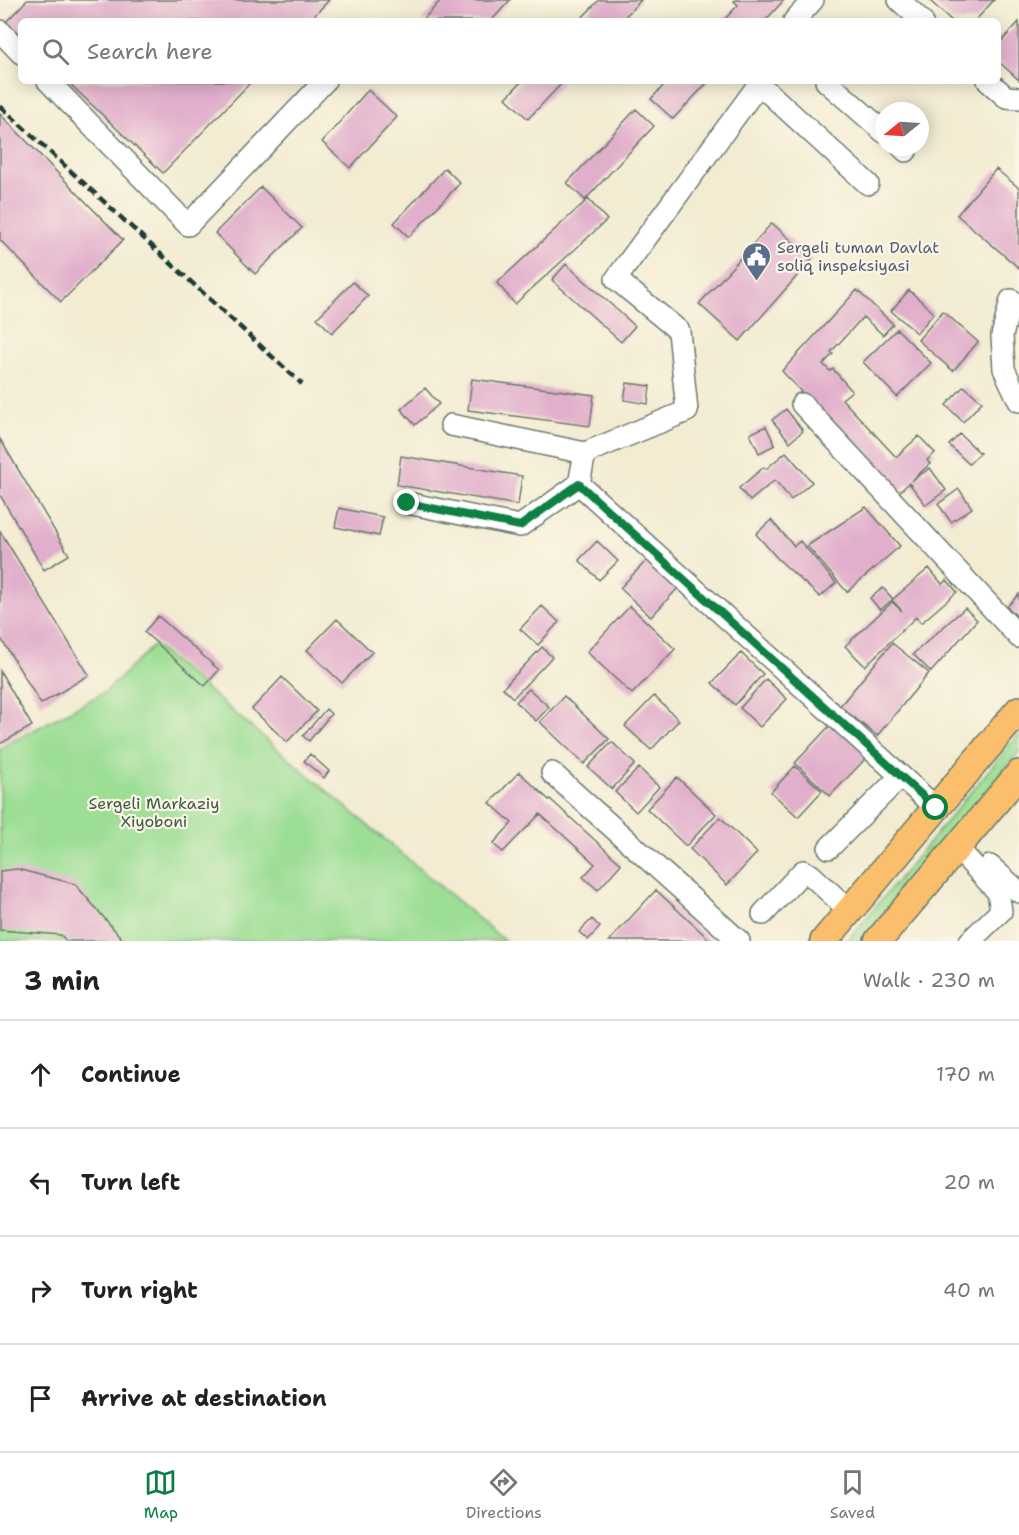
<!DOCTYPE html>
<html lang="en">
<head>
<meta charset="utf-8">
<style>
  body { margin:0; font-family:"Shantell Sans",sans-serif; background:#f2f2f2; color:#222 }
  .compass { position:absolute; left:875px; top:102px; width:54px; height:54px; border-radius:50%; background:#fff; box-shadow:0 3px 15px #0003; rotate:252deg }
  .stop { position:absolute; width:18px; height:18px; margin:-14px; border:4px solid #0b8043; border-radius:50%; background:#fff }
  .stop.end { background:#0b8043; border-color:#fff; box-shadow:0 2px 6px #0008 }
  .list { margin:0; padding:0; list-style:none }
  h2 { display:flex; justify-content:space-between; align-items:center; height:78px; margin:0; padding:0 24px; font-size:26px }
  h2 small { font-size:20px; font-weight:400; color:#767676 }
  .list li { display:grid; grid-template-columns:39px 1fr auto; gap:18px; align-items:center; box-sizing:border-box; height:108px; padding:0 24px; border-top:2px solid #e0e0e0 }
  .list b { display:block; font-size:22px; white-space:nowrap }
  .list em { font-size:20px; font-style:normal; color:#767676 }
  .icon { flex:none; width:33px; height:33px; fill:none; stroke:currentColor; stroke-width:2; stroke-linecap:round; stroke-linejoin:round }
  .map { position:relative; flex:none; width:1019px; height:941px; overflow:hidden }
  .search { position:absolute; background:#fff; box-shadow:0 3px 15px #0003; left:18px; right:18px; top:18px; height:66px; display:flex; align-items:center; gap:15px; box-sizing:border-box; padding:0 21px; border-radius:9px; color:#767676; font-size:22px }
  .sheet { height:510px; background:#fff }
  nav { display:flex; justify-content:space-around; align-items:center; box-sizing:border-box; height:84px; border-top:2px solid #e0e0e0; background:#fff; font-size:16px; color:#767676 }
  nav a { display:grid; justify-items:center; gap:3px }
  nav .on { color:#0b8043 }
  .map>svg:first-child { display:block }
</style>
</head>
<body>
<div class="map">
<svg width="1019" height="941" viewBox="0 0 1019 941">
  <rect width="100%" height="100%" fill="#fcf5e5"/>
  <filter id="ink" filterUnits="userSpaceOnUse"><feTurbulence type="fractalNoise" baseFrequency=".0167" numOctaves="2"/><feDisplacementMap in="SourceGraphic" scale="12" xChannelSelector="R" yChannelSelector="G"/><feConvolveMatrix kernelMatrix="1 2 1 2 8 2 1 2 1" color-interpolation-filters="sRGB"/></filter>
  <filter id="wash" filterUnits="userSpaceOnUse"><feTurbulence type="fractalNoise" baseFrequency=".008" numOctaves="4" result="noise"/><feDisplacementMap in="SourceGraphic" scale="24" xChannelSelector="R" yChannelSelector="G"/><feGaussianBlur stdDeviation="1.35" result="paint"/><feColorMatrix in="noise" values="0 0 0 0 0 0 0 0 0 0 0 0 0 0 0 0 0 1.4 0 .05"/><feComposite in="paint" operator="in"/></filter>
  <g filter="url(#wash)">
    <rect width="100%" height="100%" fill="#f3ecd3"/>
    <path fill="#9cde94" stroke="#5e8e64" stroke-width="1.5" d="M 154,645 L 505,941 L 0,941 L 0,748 L 105,692 Z
      M 1019,734 L 1019,752 L 861,941 L 847,941 Z"/>
    <g id="blocks">
      <path fill="#e1aecb" d="M 27,0 L 329,0 L 309,21 L 21,21 L 21,36 L 6,22 Z
        M 441,0 L 510,0 L 491,21 L 422,21 Z
        M 599,0 L 641,0 L 621,21 L 579,21 Z
        M 735,0 L 784,0 L 765,21 L 723,21 L 738,5 L 734,1 Z
        M 929,0 L 994,0 L 975,21 L 952,21 Z
        M 1019,22 L 1019,80 L 998,61 L 998,45 Z
        M 67,81 L 252,81 L 163,173 Z
        M 522,81 L 564,81 L 528,119 L 506,98 Z
        M 668,81 L 709,81 L 673,119 L 651,99 Z
        M 368,90 L 397,117 L 350,168 L 322,142 Z
        M 636,109 L 654,126 L 585,200 L 567,183 Z
        M 0,114 L 123,240 L 61,302 L 0,240 Z
        M 445,168 L 460,183 L 409,237 L 394,223 Z
        M 996,169 L 1019,188 L 1019,268 L 957,215 Z
        M 261,187 L 302,228 L 255,274 L 215,233 Z
        M 588,199 L 607,220 L 515,304 L 497,283 Z
        M 772,223 L 812,259 L 740,341 L 699,304 Z
        M 566,264 L 635,326 L 621,342 L 552,280 Z
        M 353,282 L 368,296 L 332,333 L 317,318 Z
        M 857,290 L 893,324 L 883,335 L 863,317 L 831,352 L 833,354 L 823,364 L 830,371 L 833,369 L 852,391 L 842,399 L 896,457 L 919,436 L 935,453 L 927,460 L 930,464 L 911,481 L 930,468 L 946,490 L 926,505 L 909,483 L 895,496 L 814,403 L 805,394 L 804,395 L 782,371 Z
        M 909,290 L 934,313 L 917,333 L 891,311 Z
        M 943,311 L 978,342 L 953,371 L 918,340 Z
        M 897,329 L 931,363 L 897,397 L 863,362 Z
        M 472,379 L 594,395 L 590,426 L 468,410 Z
        M 627,383 L 650,386 L 648,404 L 624,400 Z
        M 964,386 L 982,402 L 963,422 L 946,405 Z
        M 425,388 L 439,404 L 415,425 L 401,409 Z
        M 786,409 L 803,431 L 790,442 L 772,420 Z
        M 766,426 L 775,445 L 759,453 L 750,434 Z
        M 960,434 L 980,453 L 969,464 L 949,445 Z
        M 0,439 L 69,555 L 44,570 L 0,495 Z
        M 786,452 L 812,482 L 791,500 L 775,480 L 750,501 L 739,488 L 764,467 L 766,469 Z
        M 401,456 L 522,476 L 518,505 L 397,485 Z
        M 959,489 L 972,508 L 951,522 L 938,504 Z
        M 866,507 L 900,546 L 847,592 L 807,546 Z
        M 339,508 L 383,517 L 379,536 L 335,527 Z
        M 771,520 L 794,546 L 800,541 L 836,583 L 820,597 L 778,559 L 756,534 Z
        M 0,531 L 89,675 L 41,704 L 0,637 Z
        M 597,541 L 618,561 L 599,580 L 579,560 Z
        M 648,559 L 678,588 L 651,617 L 620,588 Z
        M 929,568 L 942,584 L 947,580 L 957,592 L 921,623 L 916,617 L 865,666 L 845,646 L 892,602 L 902,611 L 892,600 Z
        M 883,588 L 893,599 L 880,610 L 870,598 Z
        M 1019,594 L 1019,618 L 1007,607 Z
        M 542,606 L 559,622 L 538,645 L 520,629 Z
        M 630,606 L 675,649 L 632,694 L 587,652 Z
        M 965,608 L 977,620 L 931,672 L 913,654 Z
        M 158,616 L 219,670 L 205,686 L 144,632 Z
        M 337,619 L 372,652 L 342,683 L 307,650 Z
        M 892,643 L 929,673 L 877,736 L 840,706 Z
        M 542,647 L 552,657 L 513,698 L 503,688 Z
        M 741,653 L 763,674 L 735,705 L 712,683 Z
        M 0,671 L 32,726 L 0,744 Z
        M 282,677 L 317,711 L 287,742 L 252,709 Z
        M 766,679 L 787,699 L 760,727 L 740,708 Z
        M 529,689 L 549,707 L 536,721 L 516,702 Z
        M 564,696 L 609,739 L 584,764 L 540,722 Z
        M 654,696 L 679,720 L 651,750 L 625,726 Z
        M 326,709 L 331,714 L 309,741 L 303,736 Z
        M 833,722 L 869,755 L 830,796 L 795,763 Z
        M 612,742 L 635,764 L 612,789 L 588,767 Z
        M 310,754 L 329,771 L 324,778 L 304,761 Z
        M 795,766 L 822,791 L 798,817 L 771,792 Z
        M 639,768 L 659,787 L 636,812 L 615,792 Z
        M 519,772 L 549,800 L 550,799 L 621,864 L 598,890 L 583,877 L 595,864 L 540,814 L 503,852 L 493,844 L 512,823 L 490,803 Z
        M 677,777 L 716,814 L 686,846 L 647,809 Z
        M 720,817 L 757,853 L 727,885 L 690,849 Z
        M 17,869 L 75,884 L 124,941 L 66,941 L 61,935 L 0,930 L 0,871 Z
        M 656,890 L 711,941 L 609,941 Z
        M 592,919 L 600,927 L 588,940 L 579,932 Z"/>
    </g>
  </g>
  <g filter="url(#ink)">
    <use href="#blocks" fill-opacity="0" stroke="#697a6c" stroke-width="1.5"/>
    <g fill="none" stroke-linecap="round" stroke-linejoin="round">
      <defs>
        <path id="minor" d="M 899,0 L 922,21
          M 794,21 L 813,0
          M 0,31 L 21,53
          M 48,81 L 188,225 L 325,81
          M 826,81 L 884,132
          M 988,81 L 1006,97 L 1019,98
          M 902,147 L 906,151
          M 1011,300 L 1002,336 L 1004,369 L 1019,401
          M 802,404 L 1019,637
          M 585,453 L 687,411 L 679,331 L 616,279 L 759,84 L 868,184
          M 579,484 L 936,808
          M 407,503 L 520,526 L 579,484 L 585,453 L 451,425
          M 552,773 L 739,941
          M 829,848 L 901,776
          M 957,848 L 998,892 L 1001,911 L 970,941
          M 990,866 L 1019,892
          M 763,914 L 803,871 L 811,875 L 850,911"/>
        <path id="major" d="M 824,941 L 1019,710
          M 878,941 L 1019,774"/>
      </defs>
      <use href="#minor" stroke="#697a6c" stroke-width="24"/>
      <use href="#major" stroke="#697a6c" stroke-width="30"/>
      <use href="#minor" stroke="#fff" stroke-width="21"/>
      <use href="#major" stroke="#fabe6d" stroke-width="27"/>
      <path stroke="#1f3d34" stroke-width="4.5" stroke-dasharray="9 4.5" stroke-linecap="butt" d="M 0,106 L 302,384"/>
    </g>
  </g>
  <g fill="none" stroke-linecap="round" stroke-linejoin="round" filter="url(#ink)">
    <path stroke="#0b8043" stroke-width="8" d="M 407,503 L 520,526 L 579,484 L 936,808"/>
  </g>
  <defs>
    <symbol id="civic-pin" viewBox="-11 -11 22 30"><path d="M0 17L-7.5 6A9.5 9.5 0 1 1 7.5 6Z" fill="#5c6f8a" stroke="#fcf5e5"/><path d="M-.6-6.5H3V-4.5H.6V-3L4-1V1h2V6H-6V1h2V-1L-.6-3ZM-1.2 2.5V6h2.4V2.5Z" fill="#fff"/></symbol>
  </defs>
  <g fill-rule="evenodd">
    <use href="#civic-pin" x="740" y="240" width="33" height="45"/>
  </g>
  <g text-anchor="middle" dominant-baseline="central" stroke-width="4.5" stroke-linejoin="round" paint-order="stroke">
    <g font-size="16" fill="#4e5e75" stroke="#fcf5e5" text-anchor="start">
      <text x="777" y="247">Sergeli tuman Davlat<tspan x="777" dy="18">soliq inspeksiyasi</tspan></text>
    </g>
    <g font-size="16" fill="#385d47" stroke="#fcf5e5">
      <text x="154" y="803">Sergeli Markaziy<tspan x="154" dy="18">Xiyoboni</tspan></text>
    </g>
  </g>
</svg>
<svg class="compass" viewBox="-18 -18 36 36"><path d="M0-13l5 13h-10z" fill="#e53935"/><path d="M0 13l5-13h-10z" fill="#767676"/></svg>
<div class="stop" style="left:936px;top:808px"></div>
<div class="stop end" style="left:407px;top:503px"></div>
<div class="search"><svg class="icon" aria-label="search" viewBox="0 0 24 24"><circle cx="10" cy="10" r="6"/><path d="M15 15l6 6"/></svg>Search here</div>
</div>
<section class="sheet">
<h2>3 min<small>Walk · 230 m</small></h2>
<ul class="list">
<li><svg class="icon" aria-label="ahead" viewBox="0 0 24 24"><path d="M12 20V5M6 11l6-6 6 6"/></svg><div><b>Continue</b></div><em>170 m</em></li>
<li><svg class="icon" aria-label="left" viewBox="0 0 24 24"><path d="M17 20v-9H6M10 6l-5 5 5 5"/></svg><div><b>Turn left</b></div><em>20 m</em></li>
<li><svg class="icon" aria-label="right" viewBox="0 0 24 24"><path d="M7 20v-9h11M14 6l5 5-5 5"/></svg><div><b>Turn right</b></div><em>40 m</em></li>
<li><svg class="icon" aria-label="arrive" viewBox="0 0 24 24"><path d="M6 21V4h12l-3 4 3 4H6"/></svg><div><b>Arrive at destination</b></div></li>
</ul>
</section>
<nav>
<a class="on"><svg class="icon" aria-label="map" viewBox="0 0 24 24"><path d="M3 6l6-2 6 2 6-2v14l-6 2-6-2-6 2zM9 4v14M15 6v14"/></svg>Map</a>
<a><svg class="icon" aria-label="directions" viewBox="0 0 24 24"><path d="M12 3l9 9-9 9-9-9zM9 14v-3h6M13 9l2 2-2 2"/></svg>Directions</a>
<a><svg class="icon" aria-label="saved" viewBox="0 0 24 24"><path d="M7 4h10v16l-5-4-5 4z"/></svg>Saved</a>
</nav>
</body>
</html>
